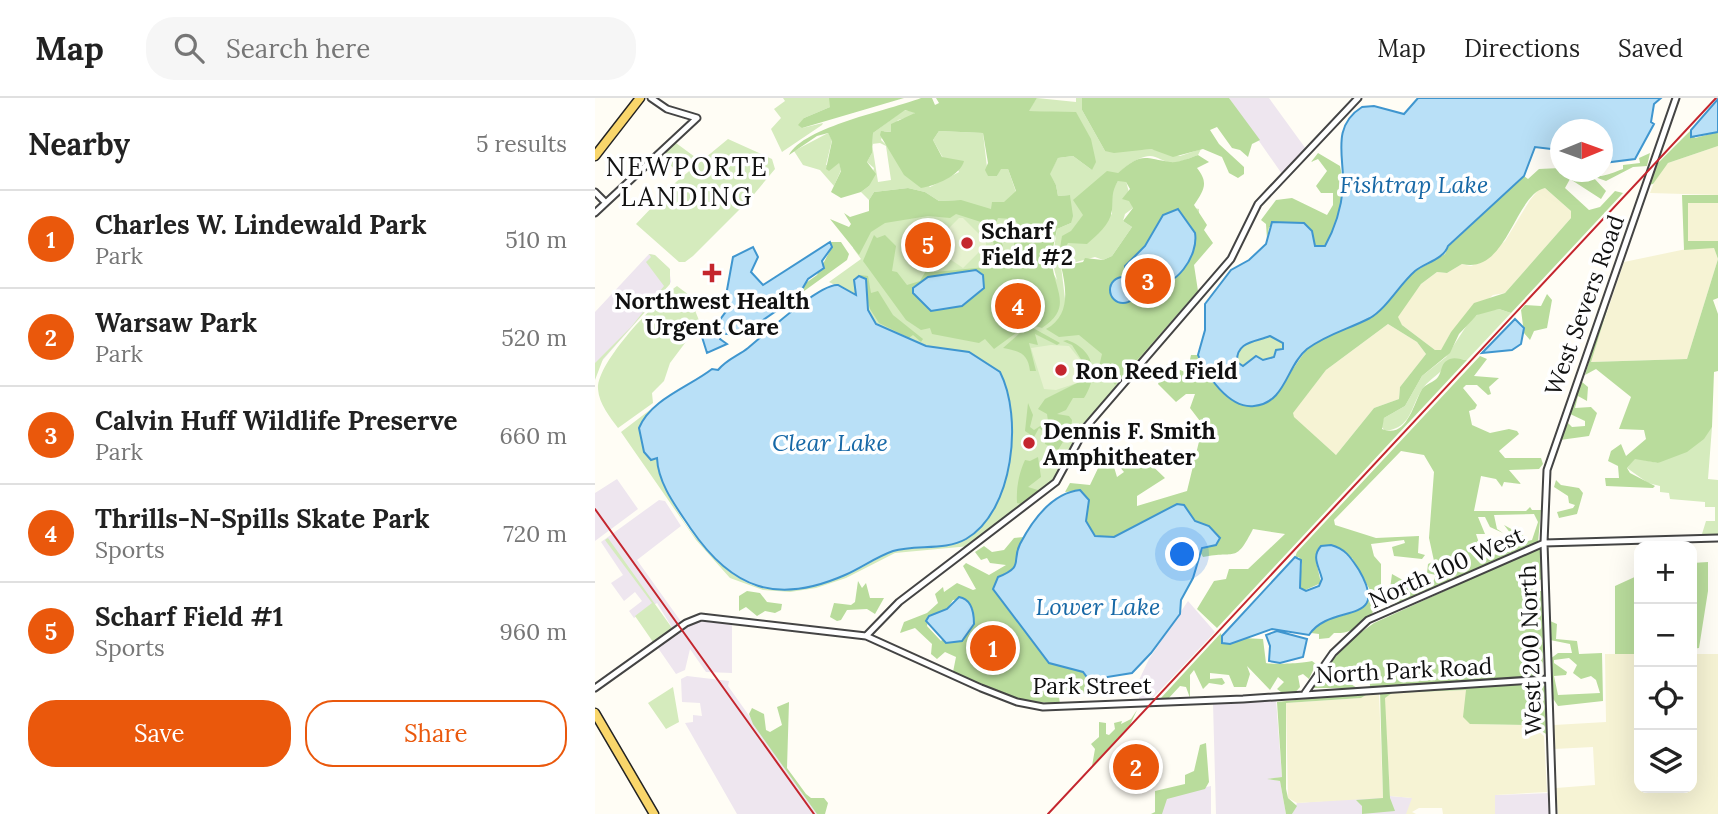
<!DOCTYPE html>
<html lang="en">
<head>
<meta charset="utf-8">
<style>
  body { margin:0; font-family:Lora,serif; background:#f6f6f6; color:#222 }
  .controls { position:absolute; right:21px; bottom:21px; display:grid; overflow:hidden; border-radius:14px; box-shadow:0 7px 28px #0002 }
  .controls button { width:63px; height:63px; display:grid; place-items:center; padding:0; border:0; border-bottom:2px solid #e0e0e0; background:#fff; color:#222; font:35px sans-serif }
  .compass { position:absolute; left:955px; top:21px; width:63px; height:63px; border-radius:50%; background:#fff; box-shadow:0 7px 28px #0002; rotate:89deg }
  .you { position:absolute; left:588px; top:457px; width:24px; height:24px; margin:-18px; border:5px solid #fff; border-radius:50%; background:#1a73e8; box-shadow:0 0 0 10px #1a73e833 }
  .badge { display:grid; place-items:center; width:46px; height:46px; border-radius:50%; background:#ea580c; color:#fff; font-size:23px; font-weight:700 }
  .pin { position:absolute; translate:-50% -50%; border:4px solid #fff; box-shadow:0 2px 7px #0006 }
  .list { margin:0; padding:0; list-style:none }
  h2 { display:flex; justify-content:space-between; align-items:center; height:91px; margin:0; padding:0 28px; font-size:30px }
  h2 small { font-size:23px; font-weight:400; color:#767676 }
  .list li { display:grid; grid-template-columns:46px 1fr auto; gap:21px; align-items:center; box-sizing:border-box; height:98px; padding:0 28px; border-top:2px solid #e0e0e0 }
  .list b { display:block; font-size:26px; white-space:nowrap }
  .list p { margin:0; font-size:23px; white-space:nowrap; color:#767676 }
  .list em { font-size:23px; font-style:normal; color:#767676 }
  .actions { display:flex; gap:14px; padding:21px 28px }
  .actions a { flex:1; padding:16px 0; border:2px solid #ea580c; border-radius:28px; text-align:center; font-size:24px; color:#ea580c }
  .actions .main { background:#ea580c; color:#fff }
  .icon { flex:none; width:38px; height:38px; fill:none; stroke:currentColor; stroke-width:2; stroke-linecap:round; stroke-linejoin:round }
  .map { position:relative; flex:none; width:1123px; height:716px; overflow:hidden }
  header { display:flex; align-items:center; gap:42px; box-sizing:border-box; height:98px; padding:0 35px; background:#fff; border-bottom:2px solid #e0e0e0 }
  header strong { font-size:33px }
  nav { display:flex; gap:38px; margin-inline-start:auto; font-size:24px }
  .search { width:490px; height:63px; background:#f6f6f6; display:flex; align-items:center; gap:18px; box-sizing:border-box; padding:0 24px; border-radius:28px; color:#767676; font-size:26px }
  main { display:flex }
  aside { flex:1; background:#fff }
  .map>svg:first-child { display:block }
</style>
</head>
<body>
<header>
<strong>Map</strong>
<div class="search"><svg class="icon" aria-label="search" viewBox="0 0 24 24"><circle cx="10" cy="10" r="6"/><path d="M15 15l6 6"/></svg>Search here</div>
<nav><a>Map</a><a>Directions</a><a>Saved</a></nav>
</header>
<main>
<aside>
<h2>Nearby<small>5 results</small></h2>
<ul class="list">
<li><span class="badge">1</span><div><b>Charles W. Lindewald Park</b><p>Park</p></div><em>510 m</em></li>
<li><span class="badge">2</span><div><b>Warsaw Park</b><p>Park</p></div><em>520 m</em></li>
<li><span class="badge">3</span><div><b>Calvin Huff Wildlife Preserve</b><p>Park</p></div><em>660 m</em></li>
<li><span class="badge">4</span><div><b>Thrills-N-Spills Skate Park</b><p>Sports</p></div><em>720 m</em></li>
<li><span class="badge">5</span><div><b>Scharf Field #1</b><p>Sports</p></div><em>960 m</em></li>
</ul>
<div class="actions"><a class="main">Save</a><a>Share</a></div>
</aside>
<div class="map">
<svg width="1123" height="716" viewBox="0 0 1123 716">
  <rect width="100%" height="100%" fill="#fffdf5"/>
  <path fill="#eee6ef" d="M 634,0 L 674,0 L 711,51 L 687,76 Z
    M 54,156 L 59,157 L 74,170 L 76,184 L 0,271 L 0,214 Z
    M 22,381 L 43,411 L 0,443 L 0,395 Z
    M 64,402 L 70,403 L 86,428 L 42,462 L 87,525 L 78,531 L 62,505 L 39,520 L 34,513 L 47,503 L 40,494 L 29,503 L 16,485 L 28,477 L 6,444 Z
    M 593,503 L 620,534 L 555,603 L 544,603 L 544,582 L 554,561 Z
    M 101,523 L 137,526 L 137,575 L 111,574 L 95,551 L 90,572 L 81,576 L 63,550 Z
    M 92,578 L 134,583 L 133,588 L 224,716 L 142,716 L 90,625 L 98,624 L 98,617 L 107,618 L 105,605 L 87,604 L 86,581 Z
    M 681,602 L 687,679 L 673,681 L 685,683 L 691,716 L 621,716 L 618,605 Z
    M 616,688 L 616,716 L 566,716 L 566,699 Z
    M 956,695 L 957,716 L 900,716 L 899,697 Z
    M 795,698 L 818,700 L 812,716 L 697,716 L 702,705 Z"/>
  <path fill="#f6f3d4" d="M 1123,48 L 1123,97 L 1055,95 L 1063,74 L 1073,65 Z
    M 950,90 L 976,113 L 976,120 L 910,195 L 898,197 L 856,234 L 846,253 L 840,252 L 807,227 L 802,219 L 826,186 L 842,174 L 852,175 L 867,166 L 876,168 L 887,163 L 910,143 L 935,102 L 944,91 Z
    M 1093,105 L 1123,105 L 1123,143 L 1093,143 Z
    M 1096,150 L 1119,150 L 1123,161 L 1092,261 L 995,264 L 1029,164 Z
    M 793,226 L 822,244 L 831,256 L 805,289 L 804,301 L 779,310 L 741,357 L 698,319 L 698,314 L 731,272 Z
    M 1010,556 L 1044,556 L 1044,690 L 1097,690 L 1097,556 L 1123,556 L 1123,716 L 963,716 L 961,690 L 1000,687 L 998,649 L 959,651 L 959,627 L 1011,624 Z
    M 871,592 L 875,626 L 936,627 L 949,638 L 952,694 L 900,697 L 900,716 L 848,716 L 847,710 L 824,710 L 817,714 L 821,716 L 811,716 L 817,700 L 795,698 L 789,600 L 797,595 Z
    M 776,594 L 784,595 L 788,700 L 702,705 L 693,700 L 691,605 L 766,600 Z"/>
  <path fill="#d5ebbd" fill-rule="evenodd" d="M 188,0 L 234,0 L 237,5 L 235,9 L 209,20 L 207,30 L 228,25 L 227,27 L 187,54 L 176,31 L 186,20 L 179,11 L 190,3 Z
    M 442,0 L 481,4 L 481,0 L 487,0 L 487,12 L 510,53 L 556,51 L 585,58 L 606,51 L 603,57 C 595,60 584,65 576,65 C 569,64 562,58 555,58 C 524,59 479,126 470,152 L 473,145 L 517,116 L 517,92 L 523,83 L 531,83 L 538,110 L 530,116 L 528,123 L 537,129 L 517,158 L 508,162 L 500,159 L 466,168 L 470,201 L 481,221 L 564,102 L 604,111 L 604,148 L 596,172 L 601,193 L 490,327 L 459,383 L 375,448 L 300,455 L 251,480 L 221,490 L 195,494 L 168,492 L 135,480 L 101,442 L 26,334 L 64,305 C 62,323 59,350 63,368 C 72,411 129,490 176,491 C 209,491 239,484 268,469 C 277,464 286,458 296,454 C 319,446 347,452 369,441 C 418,418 427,317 405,274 L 374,254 L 331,248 L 281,226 L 273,212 L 272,187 L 264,178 L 259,182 L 261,198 L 234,184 L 266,161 L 258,150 C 287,106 318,111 366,102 L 344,103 L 330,94 L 313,90 L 279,94 L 274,102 L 266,94 L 274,88 L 279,70 L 272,64 L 277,55 L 278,35 L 309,12 L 320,14 L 318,18 L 303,22 L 296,34 L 289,33 L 286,42 L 335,89 L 364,74 L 359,62 L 348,60 L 338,42 L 344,33 L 388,35 L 393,78 L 402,78 L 405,71 L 413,71 L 421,94 L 409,105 L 424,116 L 462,182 L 457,163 L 462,131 L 476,125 L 475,97 L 463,98 L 461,87 L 454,76 L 463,60 L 478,58 L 497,72 L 481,15 L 433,13 ZM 285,45 L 291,48 L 296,82 L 283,84 L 277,46 Z
    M 97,29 L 81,45 L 100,59 L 84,75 L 64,57 L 59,60 Z
    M 233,35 L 237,42 L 231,67 L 244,64 L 246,72 L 239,88 L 225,72 L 208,67 L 199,53 Z
    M 133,41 L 177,61 L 180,71 L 155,101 L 98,158 L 90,164 L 84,164 L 41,126 L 81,84 Z
    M 54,156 L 60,157 L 75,171 L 75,186 L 8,261 L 0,282 L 0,265 L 36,229 L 69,188 L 51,164 L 56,159 Z
    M 82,188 L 94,197 L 105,225 L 75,265 L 69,283 L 57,295 L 58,305 L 23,330 C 15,319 4,306 3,291 C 2,264 60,204 82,188 Z
    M 904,211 L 916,215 L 872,262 L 861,261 C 854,267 832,284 828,290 C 815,309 817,330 790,333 L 786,328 L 789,320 L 810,308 L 827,278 L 851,259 L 874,224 L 887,213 Z
    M 675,238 L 688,245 L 688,252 L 681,252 L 679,259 L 668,262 L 659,259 L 655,266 L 648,268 L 642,264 C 641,243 661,244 675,238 Z
    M 1117,329 L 1113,381 L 1123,382 L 1123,436 L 1107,436 L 1111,423 L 1120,423 L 1120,409 L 1110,409 L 1110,404 L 1075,401 L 1074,395 L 1065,394 L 1065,388 L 1053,385 L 1032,370 L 1040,360 L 1063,365 Z
    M 13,440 L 77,530 L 58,544 L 40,518 L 57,505 L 10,442 Z
    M 78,589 L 84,624 L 71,631 L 53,605 Z
    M 546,654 L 549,656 L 550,684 L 521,686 L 519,683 Z"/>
  <path fill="#b9dc9c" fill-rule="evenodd" d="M 234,0 L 309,0 L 207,30 L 203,27 L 209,20 L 235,9 Z
    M 326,0 L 337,0 L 340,7 L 344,5 L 341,0 L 442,0 L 434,13 L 481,14 L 496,41 L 501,64 L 497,72 L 478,58 L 463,60 L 455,76 L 461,87 L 463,98 L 475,97 L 478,118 L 476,125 L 462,131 C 460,142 456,154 457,165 C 460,194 478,209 447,230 L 440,228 L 447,213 L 430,188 L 419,187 L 410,193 C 409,210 419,218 432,227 L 399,251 L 390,241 L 384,245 L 337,236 L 335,230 L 326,232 L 311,222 L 268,163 L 279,137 L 282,140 L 290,137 L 301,148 L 297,173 L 302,174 L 312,187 L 325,183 L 332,171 L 340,174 L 391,169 C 405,157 399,139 389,125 L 361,116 L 355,120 L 333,118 L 290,125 L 276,134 L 264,157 L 235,121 L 254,129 L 256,126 L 249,115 L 255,119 L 274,113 L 274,102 L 279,94 L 313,90 L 330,94 L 344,103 L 366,102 L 396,111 L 397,104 L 409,104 L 421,93 L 413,71 L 406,71 L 402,78 L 393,78 L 390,72 L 393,65 L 388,35 L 344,33 L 338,42 L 347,59 L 369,63 C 366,77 340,88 326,90 L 309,77 L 285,37 L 286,33 L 296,34 L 296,26 L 320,15 L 310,12 L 278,35 L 277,55 L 272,64 L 281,76 L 274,88 L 266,94 L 246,100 L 236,94 L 246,73 L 244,65 L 234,73 L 231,71 L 237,43 L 233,35 L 222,38 L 194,57 C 208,29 295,12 326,0 ZM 403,120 L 417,121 L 425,127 L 419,142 L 420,161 L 404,168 L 401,165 L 408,148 L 400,127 Z
    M 487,0 L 634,0 L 665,42 L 657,46 L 653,59 L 645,52 L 637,50 L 622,29 L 615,32 L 624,46 L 649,69 L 649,76 L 643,80 L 634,75 L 627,59 L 608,51 L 578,59 L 556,51 L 519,55 L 510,53 L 487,12 Z
    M 1096,32 L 1100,40 L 1123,34 L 1123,48 L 1073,65 L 1058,86 L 1053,87 L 1063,65 Z
    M 723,55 L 745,68 C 752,95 743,124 730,148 L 720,148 L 717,133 L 674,129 L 672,141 L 671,126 L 666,122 L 681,102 L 697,100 L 732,117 L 738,107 L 738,95 L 726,95 L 721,88 L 732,73 L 723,61 L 716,64 Z
    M 1055,55 L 1052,68 L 1038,69 L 1011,83 L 997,78 L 1011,93 L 1006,101 L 975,81 L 970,90 L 994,112 L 1005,109 L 1020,93 L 1028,95 L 916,215 L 904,211 L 882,217 L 864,236 L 855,255 L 827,278 L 810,308 L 789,320 L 787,331 C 811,341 818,308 826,293 C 830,285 839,285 843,279 C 848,272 845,265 855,261 C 861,259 866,262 872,262 L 622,530 L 602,511 L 619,483 L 631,481 L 634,471 L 653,471 L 690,436 L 658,431 C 640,466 642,452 608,459 L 605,454 L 611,448 L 589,408 L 582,406 C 561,416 516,453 495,434 L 480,393 L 470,394 L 475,385 L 495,387 L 507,362 L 519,369 L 522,379 L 529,374 L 524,368 L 546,357 L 570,380 L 542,398 L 542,408 L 592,393 L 608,327 L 595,310 L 600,296 L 591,296 L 581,304 L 563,286 L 572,266 L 592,275 L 596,257 L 603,257 L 610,273 L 634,299 L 678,300 L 711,252 L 742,232 L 782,214 L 819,174 L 850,156 L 853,149 L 929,78 L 933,81 L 944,71 L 965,70 L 965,74 L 992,74 C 1003,83 1016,75 1028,71 L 1028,67 L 1045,65 L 1044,60 ZM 950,90 L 976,113 L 976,120 L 910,195 L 879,205 L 856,234 L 846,252 L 840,252 L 807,227 L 803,219 L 826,186 L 842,174 L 852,175 L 867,166 C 912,177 920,96 950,90 ZM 793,226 L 822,244 L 831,256 L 805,289 L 804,301 L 779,310 L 741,357 L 699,319 L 698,315 L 731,272 Z
    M 603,57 L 614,64 L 602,70 C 614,85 609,92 599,107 L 612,127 L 609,132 L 618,145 L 599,167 L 603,193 L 520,287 L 515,280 L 502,277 L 507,256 L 484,237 L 464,239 L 451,231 C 475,218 472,192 466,168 L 488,164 L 490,160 L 508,162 L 517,158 L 537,129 L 528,123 L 538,110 L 534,103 L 527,101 L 535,91 L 531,84 L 523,83 C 516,94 518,101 517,112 C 515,127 502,137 492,146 L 473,145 L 470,153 L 465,150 L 467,138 L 476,133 L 488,117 L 478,102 L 512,73 L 523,75 C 547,54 548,60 575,64 C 583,65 595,60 603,57 ZM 568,117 L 597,131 L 600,135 L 598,155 L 580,182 L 550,186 L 531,174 L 532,165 L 550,148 Z
    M 1087,97 L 1123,97 L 1123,105 L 1093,105 L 1093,143 L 1123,143 L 1123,200 L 1118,202 L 1123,216 L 1123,273 L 1119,274 L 1117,329 L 1109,341 L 1092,354 L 1063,365 L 1040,361 L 1032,370 L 1035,375 L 1060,388 L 1058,390 L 1011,388 L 1010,380 L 1024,380 L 1023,368 L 1013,363 L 1016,353 L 1026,346 L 1031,358 L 1051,341 L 1049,332 L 1024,331 L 1036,299 L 1001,271 L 990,277 L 1010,210 L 1013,209 L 996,264 L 1092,261 L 1123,161 L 1119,150 L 1089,152 Z
    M 235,144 L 246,144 L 254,156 L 252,162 L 194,204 L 197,195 L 222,177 L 237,149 Z
    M 265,177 L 273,178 L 276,195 L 283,193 L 298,217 L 328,241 L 326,244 L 318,237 L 314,240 L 284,225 L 275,211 Z
    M 952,196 L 957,202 L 952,230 L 939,233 L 935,242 L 929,235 L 926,212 L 930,207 L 946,208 Z
    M 438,230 L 465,245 L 462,247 L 440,236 L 443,247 L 434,245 L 441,273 L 435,273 C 433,255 424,253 408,250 L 426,234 Z
    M 472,242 C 500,252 504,277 489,300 L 478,300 L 471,312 L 462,316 L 474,318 L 477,322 L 476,331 L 463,352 L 450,346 L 449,334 L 444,330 L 439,339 L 430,333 L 433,305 L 438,317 L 435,329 L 439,332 L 453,323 L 452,316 L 443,311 L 450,301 L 492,280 L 494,274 L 477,247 L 468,243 Z
    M 885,258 L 892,261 L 879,278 L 904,280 L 894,289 L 896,296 L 893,297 L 882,287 L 871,287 L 868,290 L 882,307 L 880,311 L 874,313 L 877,327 L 895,335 L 914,331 L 922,333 L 924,336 L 904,353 L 910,360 L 946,360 L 948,366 L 944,371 L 914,372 L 926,386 L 909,384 L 907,389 L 901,381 L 886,378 L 879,413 L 931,413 L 935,409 L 937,412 L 946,412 L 943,444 L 808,505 L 793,505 L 797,476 L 822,490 L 822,485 L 830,480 L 838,484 L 841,477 L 832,475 L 833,466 L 839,463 L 834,440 L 839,374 L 829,357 L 806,353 L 739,422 L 740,427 L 781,440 L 824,438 L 823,455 L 830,457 L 827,461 L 799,458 L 797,449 L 810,445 L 809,442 L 776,446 L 779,458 L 786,466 L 786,487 L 780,494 L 775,492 L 757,460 L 721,463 L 726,485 L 708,493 L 704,487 L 707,466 L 704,459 L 700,459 L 702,454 ZM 939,416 L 943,424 L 937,442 L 929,444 L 929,438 L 909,427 L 920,441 L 913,438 L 916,454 L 913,452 L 884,462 L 885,448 L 881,436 L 890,436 L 883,419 L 890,419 L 895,429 L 908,435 L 902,431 L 899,417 Z
    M 987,284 L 993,289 L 992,303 L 983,298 L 980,310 L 996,309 L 1002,315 L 994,338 L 965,342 L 973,325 L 977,329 L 990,328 L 990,323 L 973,315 Z
    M 443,359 L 446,379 L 433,389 L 446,393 L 426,406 L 422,405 C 421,390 424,375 430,362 L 435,363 Z
    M 961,382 L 966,387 L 984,390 L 988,395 L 982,416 L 964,420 L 962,414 L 978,410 L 980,407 L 974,405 L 973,398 L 959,389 Z
    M 429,439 C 421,453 427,470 409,476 L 401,495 L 454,565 L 488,574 L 494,582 L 490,590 L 493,596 L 475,594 L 464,599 L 465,606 L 423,602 L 358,574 L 361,559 L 350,554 L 342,561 L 336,556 L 337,546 L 320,530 L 305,535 L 309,524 L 332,515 L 343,505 L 340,496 L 348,489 L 349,494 L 362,485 L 378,492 L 381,491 L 368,468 L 371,465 L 394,477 L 411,467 L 395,465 L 392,460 L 386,462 L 380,454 L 389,448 L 397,454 L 409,452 L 419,440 ZM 371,501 L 378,511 L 346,543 L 332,528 L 334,518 L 352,511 L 358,502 Z
    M 944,450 L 947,451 L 947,480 L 939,489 L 941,493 L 946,493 L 948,500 L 948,578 L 775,589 L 774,566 L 757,568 L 747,580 L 762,590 L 717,590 L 719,582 L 758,540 L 779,525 Z
    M 1113,464 L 1113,493 L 1104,550 L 1097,551 L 1097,465 Z
    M 1044,477 L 1044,556 L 1020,556 L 1020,488 Z
    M 263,483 L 267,490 L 271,485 L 275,500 L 289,500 L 280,516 L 272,511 L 252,512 L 246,522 L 242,523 L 235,519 L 239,505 L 256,507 L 260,504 Z
    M 152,493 L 165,495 L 172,504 L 187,506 L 186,512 L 180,515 L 170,513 L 162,518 L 151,509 L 144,513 L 144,498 Z
    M 774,498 L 786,504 C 772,521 764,536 739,535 L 734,540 L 724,541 L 724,536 L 716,535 C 729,512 766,524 774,498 Z
    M 955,523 L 962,526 L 961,541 L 982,543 L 984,556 L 1007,555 L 1008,603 L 963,608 L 957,599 L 955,561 L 963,555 L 977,555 L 975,546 L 955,542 ZM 974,560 L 982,567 L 978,575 L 986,581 L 996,578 L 1001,582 L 1005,595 L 963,597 L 959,578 L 971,577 L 972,574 L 959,565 L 959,562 Z
    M 626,535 L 627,545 L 635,546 L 647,540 L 668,541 L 671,565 C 677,567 711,565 717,563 L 721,566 L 714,581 L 708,576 L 703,578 L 705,589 L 698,597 L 690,597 L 682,591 L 689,584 L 683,579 L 675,592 L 652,568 L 655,576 L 651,589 L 639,589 L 634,577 L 615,575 L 615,581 L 627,580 L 630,585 L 627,587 L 614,585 L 608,591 L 599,572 L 595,577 L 595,600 L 591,589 L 585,588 L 572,602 L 565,601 Z
    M 939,585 L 950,588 L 953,637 L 936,627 L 875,626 L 868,619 L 871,592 L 797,595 L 790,600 L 795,700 L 800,713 L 767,716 L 767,708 L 761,702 L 788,700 L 785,593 Z
    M 776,594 L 766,600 L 691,605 L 691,691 L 693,700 L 702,708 L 697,716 L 691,716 L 685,683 L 672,681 L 687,679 L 682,604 Z
    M 194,604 L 192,670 L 211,696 L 216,700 L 229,700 L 233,705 L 230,716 L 222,716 L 158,626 L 154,616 L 157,610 L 169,616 L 171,632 L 175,634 L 187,627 L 182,609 Z
    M 542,612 L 535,627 L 497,668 L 500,651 L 496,646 L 504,639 L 504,624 L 511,625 L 511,636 L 514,637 L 520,631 L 519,625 L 527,623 L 526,626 L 536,621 Z
    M 611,645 L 614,684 L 610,691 L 572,701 L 567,716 L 556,716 L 560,714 L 560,693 L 590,686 L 590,677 L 599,673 L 605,647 Z"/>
  <path fill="#e6f2cf" d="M 364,120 L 368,120 L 391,143 L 391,147 L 368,170 L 352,159 L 337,172 L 314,149 L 314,144 L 335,121 L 340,121 L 351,133 Z
    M 456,247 L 474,248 L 487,264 L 494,281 L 461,292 L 449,291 L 436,250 Z"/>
  <path fill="#b9e0f7" stroke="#3f96cf" stroke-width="2" fill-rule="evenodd" d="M 823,0 L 1066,0 L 1059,6 L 1056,24 L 1059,26 L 1040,61 L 1008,65 L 1007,32 L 965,32 L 965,52 L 940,49 L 929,78 L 853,148 C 849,161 830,165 820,173 C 804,187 792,210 775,220 C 754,231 732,236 712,251 C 691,268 691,305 659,308 C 634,311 611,277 603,257 L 610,232 L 610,206 L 636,172 L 654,162 L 671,146 L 677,124 L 709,125 L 717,133 L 720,148 L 730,148 C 740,130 746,111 748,90 C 750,61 735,29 767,9 L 779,8 L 809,16 ZM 675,238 L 688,245 L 688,251 L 681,252 L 679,259 L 668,262 L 661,258 L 648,268 L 642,264 C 641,243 661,244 675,238 Z
    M 1123,1 L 1123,34 L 1096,39 L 1096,32 Z
    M 583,111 L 600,135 C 604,158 580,191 556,188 C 547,186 539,178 531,174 L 530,168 L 550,148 L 568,117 Z
    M 235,144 L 237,149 L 227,163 L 229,170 L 213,181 L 206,193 L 197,195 L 194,204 L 145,238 L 126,235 L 125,241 L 132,246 L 112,255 L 107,239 L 118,231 L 132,212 L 127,199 L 132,192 L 138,159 L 158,149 L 163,159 L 156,174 L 168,187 Z
    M 381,172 L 388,177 L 389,190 L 367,208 L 336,213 L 318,195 L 318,190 L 333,179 Z
    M 264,178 L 271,181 L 273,212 L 281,226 L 331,248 L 374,254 L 405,274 C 428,319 419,413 371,441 C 350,453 320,446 298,453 C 281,459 266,470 250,477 C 182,507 137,491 96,431 C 82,410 63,386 62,360 L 56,362 L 49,354 L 44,330 C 56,301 94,289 117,271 L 123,272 C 132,261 143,258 153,250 C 169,237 225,185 243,187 L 261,197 L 259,182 Z
    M515 192a13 13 0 1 1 26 0a13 13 0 1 1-26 0Z
    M 920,221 L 929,230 L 926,246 L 917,252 L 887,255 Z
    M 485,392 L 494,402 L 491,423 L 500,438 L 519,439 L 582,406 L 589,407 L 600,423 L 614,428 L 625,440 L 621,447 L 607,450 L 598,480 L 586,502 L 585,516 L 556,555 L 537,575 L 494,582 L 488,574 L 454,565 L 398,491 L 403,479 C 430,468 416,464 425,446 C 437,423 457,395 485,392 Z
    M 736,447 C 751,451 756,460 764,472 C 797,529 735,504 714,537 L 677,531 L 635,546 L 627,545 L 627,538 L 700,459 L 706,462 L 705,490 L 711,493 L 724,488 L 727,481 C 724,468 716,459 726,448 Z
    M 364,499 C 377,501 379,514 379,526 L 367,543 L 351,545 L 331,523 L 334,518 L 352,511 Z
    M 682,533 L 712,541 L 708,559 L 685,565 L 674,563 L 675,548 L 671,537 Z"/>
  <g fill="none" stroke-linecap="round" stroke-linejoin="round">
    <defs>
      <path id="tertiary" d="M 0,94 L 10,104
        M 0,115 L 102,20 L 72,11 L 56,0
        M 271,538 L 304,504 L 461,384 L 491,329 L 636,161 L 663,106 L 763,0
        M 0,590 L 91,525 L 106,519 L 271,538 L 386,590 L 422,604 L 448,609 L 648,601 L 952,581
        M 710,595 L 738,555 L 773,522 L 949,445 L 1123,440
        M 958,716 L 949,445 L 952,372 L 1081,0"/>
      <path id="primary" d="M 0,58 L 45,0
        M 0,615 L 59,716"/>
    </defs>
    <use href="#tertiary" stroke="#444" stroke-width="9"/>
    <use href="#primary" stroke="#222" stroke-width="11"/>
    <use href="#tertiary" stroke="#fff" stroke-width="5"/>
    <use href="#primary" stroke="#f9d66b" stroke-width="8"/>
    <path stroke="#c4262e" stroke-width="2" d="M 0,411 L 219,716
      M 453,716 L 1121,0"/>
  </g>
  <g fill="#c4262e" stroke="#fff" stroke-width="2.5">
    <circle cx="372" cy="145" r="7"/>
    <path d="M113.5 164.5h7v7h7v7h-7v7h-7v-7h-7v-7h7z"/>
    <circle cx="466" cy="272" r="7"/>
    <circle cx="434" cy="345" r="7"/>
  </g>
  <g text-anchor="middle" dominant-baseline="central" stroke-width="7" stroke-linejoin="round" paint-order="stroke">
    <g font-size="23" font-weight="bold" fill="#111" stroke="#fff" text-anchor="start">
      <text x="386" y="132">Scharf<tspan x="386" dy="26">Field #2</tspan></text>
      <text x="117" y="202" text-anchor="middle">Northwest Health<tspan x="117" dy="26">Urgent Care</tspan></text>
      <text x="480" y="272">Ron Reed Field</text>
      <text x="448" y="332">Dennis F. Smith<tspan x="448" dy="26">Amphitheater</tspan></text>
    </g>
    <g font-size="23" fill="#111" stroke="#fff">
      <text transform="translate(989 207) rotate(-70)">West Severs Road</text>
      <text transform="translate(851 469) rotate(-24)">North 100 West</text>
      <text transform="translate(935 552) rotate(-92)">West 200 North</text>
      <text transform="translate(809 572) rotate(-3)">North Park Road</text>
      <text x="497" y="587">Park Street</text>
    </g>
    <g font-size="24" font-style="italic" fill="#1768a6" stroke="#fff">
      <text x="819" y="86">Fishtrap Lake</text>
      <text x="235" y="344">Clear Lake</text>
      <text x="503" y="508">Lower Lake</text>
    </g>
    <g font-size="26" letter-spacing="2" fill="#111" stroke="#fff">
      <text x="92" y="68">NEWPORTE<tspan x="92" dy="30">LANDING</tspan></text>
    </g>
  </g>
</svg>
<div class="controls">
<button>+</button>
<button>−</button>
<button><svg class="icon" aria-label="locate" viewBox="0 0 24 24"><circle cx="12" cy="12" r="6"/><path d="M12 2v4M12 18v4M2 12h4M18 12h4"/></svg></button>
<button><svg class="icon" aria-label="layers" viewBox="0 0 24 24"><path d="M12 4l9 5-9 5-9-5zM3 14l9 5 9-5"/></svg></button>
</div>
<svg class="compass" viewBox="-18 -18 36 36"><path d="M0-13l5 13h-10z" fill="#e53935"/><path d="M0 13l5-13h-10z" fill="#767676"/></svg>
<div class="you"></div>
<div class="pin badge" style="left:398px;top:550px">1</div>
<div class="pin badge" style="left:541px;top:669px">2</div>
<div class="pin badge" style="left:553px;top:183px">3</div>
<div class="pin badge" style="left:423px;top:208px">4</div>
<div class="pin badge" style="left:333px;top:147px">5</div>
</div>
</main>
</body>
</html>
